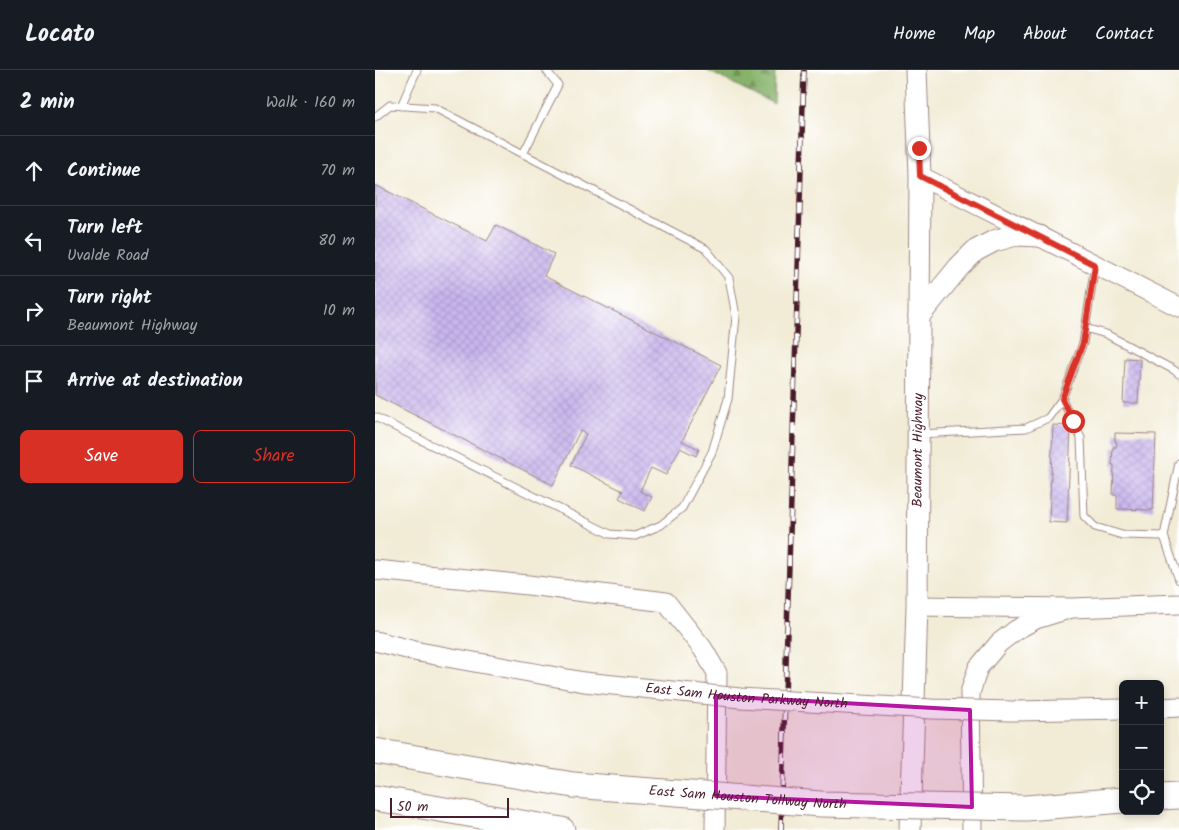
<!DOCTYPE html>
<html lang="en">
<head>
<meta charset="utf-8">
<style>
  body { margin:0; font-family:Kalam,sans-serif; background:#20242c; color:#f1f3f6 }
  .controls { position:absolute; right:15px; bottom:15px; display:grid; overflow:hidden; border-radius:8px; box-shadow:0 2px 8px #0003 }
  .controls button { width:45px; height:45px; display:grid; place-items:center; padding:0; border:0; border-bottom:1px solid #363941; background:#171b24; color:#f1f3f6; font:25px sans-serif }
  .scale { position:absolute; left:15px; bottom:12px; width:119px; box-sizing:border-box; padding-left:5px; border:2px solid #4a1f2b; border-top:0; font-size:14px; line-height:18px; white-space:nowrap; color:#4a1f2b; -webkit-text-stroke:4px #fff; paint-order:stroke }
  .stop { position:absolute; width:15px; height:15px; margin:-11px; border:4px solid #d93025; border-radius:50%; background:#fff }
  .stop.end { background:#d93025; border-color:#fff; box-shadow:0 1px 5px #0008 }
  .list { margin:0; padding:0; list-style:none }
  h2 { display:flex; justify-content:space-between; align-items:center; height:65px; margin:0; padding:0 20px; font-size:21px }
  h2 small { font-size:16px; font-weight:400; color:#9ea1a6 }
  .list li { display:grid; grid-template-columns:32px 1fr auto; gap:15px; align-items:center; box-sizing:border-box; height:70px; padding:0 20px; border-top:1px solid #363941 }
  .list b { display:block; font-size:19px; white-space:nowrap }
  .list p { margin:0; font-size:16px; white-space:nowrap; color:#9ea1a6 }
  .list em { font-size:16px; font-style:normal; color:#9ea1a6 }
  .actions { display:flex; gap:10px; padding:15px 20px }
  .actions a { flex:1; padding:11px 0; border:1px solid #d93025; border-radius:8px; text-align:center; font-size:18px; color:#d93025 }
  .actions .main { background:#d93025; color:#fff }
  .icon { flex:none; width:28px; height:28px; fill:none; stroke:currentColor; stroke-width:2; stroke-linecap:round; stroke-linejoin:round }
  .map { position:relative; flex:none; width:804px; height:760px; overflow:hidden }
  header { display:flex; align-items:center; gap:30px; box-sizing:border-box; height:70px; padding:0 25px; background:#171b24; border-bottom:1px solid #363941 }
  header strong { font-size:24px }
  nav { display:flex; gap:28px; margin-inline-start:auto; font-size:18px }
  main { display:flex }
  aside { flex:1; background:#171b24 }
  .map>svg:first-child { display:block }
</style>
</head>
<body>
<header>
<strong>Locato</strong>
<nav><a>Home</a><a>Map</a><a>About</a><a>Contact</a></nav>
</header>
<main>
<aside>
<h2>2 min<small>Walk · 160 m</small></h2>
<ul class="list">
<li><svg class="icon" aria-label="ahead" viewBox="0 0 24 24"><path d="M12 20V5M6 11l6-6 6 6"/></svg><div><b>Continue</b></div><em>70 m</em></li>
<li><svg class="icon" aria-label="left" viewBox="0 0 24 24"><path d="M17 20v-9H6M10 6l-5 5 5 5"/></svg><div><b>Turn left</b><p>Uvalde Road</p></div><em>80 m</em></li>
<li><svg class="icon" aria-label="right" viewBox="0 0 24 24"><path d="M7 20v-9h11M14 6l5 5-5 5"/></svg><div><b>Turn right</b><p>Beaumont Highway</p></div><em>10 m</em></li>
<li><svg class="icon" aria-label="arrive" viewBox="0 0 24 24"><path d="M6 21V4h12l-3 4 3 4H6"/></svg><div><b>Arrive at destination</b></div></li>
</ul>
<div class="actions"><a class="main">Save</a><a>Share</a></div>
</aside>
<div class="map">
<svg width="804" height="760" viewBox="0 0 804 760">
  <defs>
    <pattern id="forest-firs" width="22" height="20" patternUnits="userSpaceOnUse" patternTransform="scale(1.25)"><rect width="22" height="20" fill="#86b26b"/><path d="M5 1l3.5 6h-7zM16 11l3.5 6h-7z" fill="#709058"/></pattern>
    <pattern id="building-cross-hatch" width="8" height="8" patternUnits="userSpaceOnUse" patternTransform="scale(1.25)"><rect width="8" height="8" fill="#c9b6ee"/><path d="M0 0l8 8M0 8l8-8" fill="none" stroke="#ae9ccc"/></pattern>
  </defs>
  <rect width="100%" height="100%" fill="#fff"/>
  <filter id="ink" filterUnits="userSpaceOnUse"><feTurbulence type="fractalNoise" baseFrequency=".02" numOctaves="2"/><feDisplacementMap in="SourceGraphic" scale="10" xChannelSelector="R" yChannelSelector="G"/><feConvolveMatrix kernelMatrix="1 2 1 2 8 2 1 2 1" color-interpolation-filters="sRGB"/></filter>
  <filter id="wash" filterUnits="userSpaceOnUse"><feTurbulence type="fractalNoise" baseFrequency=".0096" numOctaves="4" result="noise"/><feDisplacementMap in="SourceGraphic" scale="20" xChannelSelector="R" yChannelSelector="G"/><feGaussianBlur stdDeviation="1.12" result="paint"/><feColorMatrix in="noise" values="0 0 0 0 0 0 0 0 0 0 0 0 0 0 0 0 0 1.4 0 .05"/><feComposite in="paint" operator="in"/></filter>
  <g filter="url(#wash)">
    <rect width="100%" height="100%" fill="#f2ecd7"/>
    <path fill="url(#forest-firs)" stroke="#68684b" d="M 331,0 L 400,0 L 399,34 Z"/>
    <g id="blocks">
      <path fill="url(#building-cross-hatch)" d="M 0,115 L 112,171 L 121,155 L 179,184 L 169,206 L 346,295 L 307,371 L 324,379 L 321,386 L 305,378 L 291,405 L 276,398 L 265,421 L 277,427 L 270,441 L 244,428 L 248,421 L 196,395 L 211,364 L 205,361 L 178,415 L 0,325 Z
        M 750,288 L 765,289 L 763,333 L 748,333 Z
        M 678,355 L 696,356 L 692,453 L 674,452 Z
        M 740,363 L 781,364 L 778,440 L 742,439 L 742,425 L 738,425 L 739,395 L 737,395 L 738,377 L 741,377 L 742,372 L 740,372 Z"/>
    </g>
  </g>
  <g filter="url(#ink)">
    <use href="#blocks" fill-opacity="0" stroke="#9e8681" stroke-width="1"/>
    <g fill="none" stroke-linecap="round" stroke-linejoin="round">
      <defs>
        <path id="lane" d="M 26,36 L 42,0
          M 0,47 L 15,35 L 60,38 L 331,179 L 354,208 L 361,246 L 353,329 L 337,382 L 307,438 L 286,455 L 260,466 L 235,464 L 0,347
          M 148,84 L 183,15 L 171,0
          M 710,258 L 731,264 L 799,300 L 804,304
          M 687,329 L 706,368 L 709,446 L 720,457 L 747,465 L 789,466 L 804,510
          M 546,364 L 651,358 L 673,348 L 687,329 L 708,273 L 720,195
          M 789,466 L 804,393"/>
        <path id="secondary" d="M 545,106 L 804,237
          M 0,500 L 153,515 L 291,532 L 328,579 L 342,603 L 340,760
          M 542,536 L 697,538 L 804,534
          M 0,571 L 44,582
          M 785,638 L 804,637
          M 597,760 L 595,623 L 603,598 L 624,573 L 641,560 L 661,549 L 697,538"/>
        <g id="primary">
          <path d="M 544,246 L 584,197 L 600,181 L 619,171 L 641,165 L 664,166"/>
          <path id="s1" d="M 535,760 L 542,536 L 545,106 L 541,0"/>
        </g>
        <path id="highway" d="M 785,727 L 804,726
          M 0,728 L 187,760"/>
      </defs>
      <use href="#lane" stroke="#9e8681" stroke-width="9"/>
      <use href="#secondary" stroke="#9e8681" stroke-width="21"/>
      <use href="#primary" stroke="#9e8681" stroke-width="23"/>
      <use href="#highway" stroke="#9e8681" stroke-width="27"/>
      <use href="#lane" stroke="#fff" stroke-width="7"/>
      <use href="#secondary" stroke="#fff" stroke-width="19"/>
      <use href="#primary" stroke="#fff" stroke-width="21"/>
      <use href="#highway" stroke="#fff" stroke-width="25"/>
      <defs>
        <path id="rail" d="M 406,760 L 429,0"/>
      </defs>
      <use href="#rail" stroke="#4a1f2b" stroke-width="5.5"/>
      <use href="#rail" stroke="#fff" stroke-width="4" stroke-dasharray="11" stroke-linecap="butt"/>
      <defs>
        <g id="secondary-bridge">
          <path id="s2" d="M 44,582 L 209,612 L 365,628 L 557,639 L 638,641 L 748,639"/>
        </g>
        <g id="highway-bridge">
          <path id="s3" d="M 0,681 L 198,715 L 446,734 L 651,738 L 748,730"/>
        </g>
      </defs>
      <use href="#secondary-bridge" stroke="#9e8681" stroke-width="21" stroke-linecap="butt"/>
      <use href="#highway-bridge" stroke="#9e8681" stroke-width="27" stroke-linecap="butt"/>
      <use href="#secondary-bridge" stroke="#fff" stroke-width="19"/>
      <use href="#highway-bridge" stroke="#fff" stroke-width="25"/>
    </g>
  </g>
  <g fill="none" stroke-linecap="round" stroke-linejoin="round" filter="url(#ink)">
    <path stroke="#d93025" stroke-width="6" d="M 544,78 L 545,106 L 720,195 L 708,273 L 687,329 L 698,351"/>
  </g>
  <path fill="#b5179e" fill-opacity="0.2" stroke="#b5179e" stroke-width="4" stroke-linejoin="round" d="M 341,626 L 595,640 L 597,737 L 341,726 Z"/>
  <g text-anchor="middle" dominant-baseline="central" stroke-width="5" stroke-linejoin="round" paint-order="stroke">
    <g font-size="14" fill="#4a1f2b" stroke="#fff">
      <text stroke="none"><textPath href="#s1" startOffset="380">Beaumont Highway</textPath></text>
      <text stroke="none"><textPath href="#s2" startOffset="331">East Sam Houston Parkway North</textPath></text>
      <text stroke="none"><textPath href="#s3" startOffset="376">East Sam Houston Tollway North</textPath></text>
    </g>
  </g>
</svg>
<div class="controls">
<button>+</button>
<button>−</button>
<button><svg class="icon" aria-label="locate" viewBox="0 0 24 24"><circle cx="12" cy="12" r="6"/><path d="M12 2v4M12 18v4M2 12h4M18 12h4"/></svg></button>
</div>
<div class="scale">50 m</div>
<div class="stop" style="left:698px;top:351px"></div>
<div class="stop end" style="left:544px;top:78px"></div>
</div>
</main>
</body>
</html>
